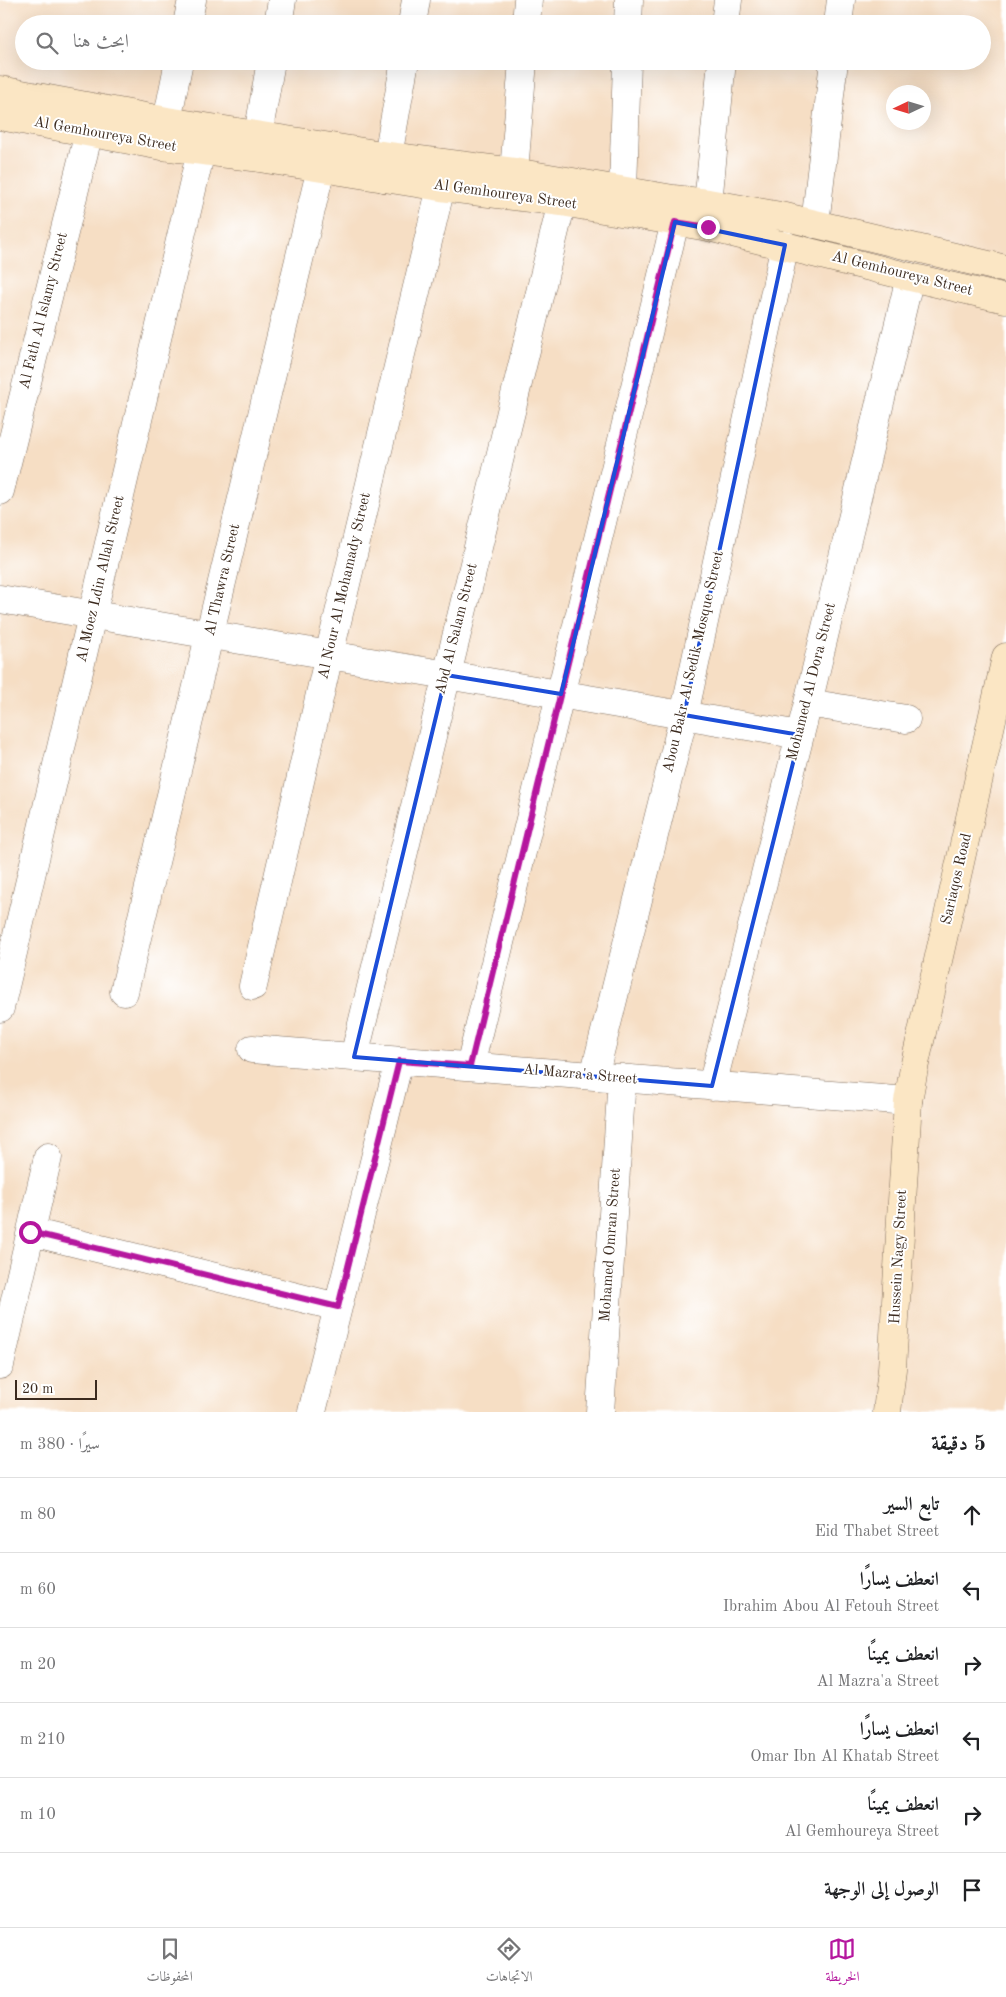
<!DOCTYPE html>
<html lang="ar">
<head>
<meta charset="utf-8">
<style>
  body { margin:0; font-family:"Old Standard TT",Amiri,serif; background:#f6f6f6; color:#202124; direction:rtl }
  .compass { position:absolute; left:886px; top:85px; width:45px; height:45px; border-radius:50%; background:#fff; box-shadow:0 5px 20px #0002; rotate:266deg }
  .scale { position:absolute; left:15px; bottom:12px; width:82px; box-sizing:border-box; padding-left:5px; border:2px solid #3b2a1e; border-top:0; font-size:14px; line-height:18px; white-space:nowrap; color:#3b2a1e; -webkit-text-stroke:4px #fff; paint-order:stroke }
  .stop { position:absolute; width:15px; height:15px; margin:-11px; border:4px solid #b5179e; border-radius:50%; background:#fff }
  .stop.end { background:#b5179e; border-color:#fff; box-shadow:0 1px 5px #0008 }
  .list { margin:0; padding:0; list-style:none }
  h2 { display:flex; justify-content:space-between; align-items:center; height:65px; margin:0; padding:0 20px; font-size:21px }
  h2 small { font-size:16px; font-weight:400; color:#757577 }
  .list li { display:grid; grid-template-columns:32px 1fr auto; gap:15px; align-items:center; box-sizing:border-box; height:75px; padding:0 20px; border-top:1px solid #e0e0e0 }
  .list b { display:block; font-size:19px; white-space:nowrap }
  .list p { margin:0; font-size:16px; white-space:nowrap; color:#757577 }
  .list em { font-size:16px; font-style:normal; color:#757577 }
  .icon { flex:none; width:28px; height:28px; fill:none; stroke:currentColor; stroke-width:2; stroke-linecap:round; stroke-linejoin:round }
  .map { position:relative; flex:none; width:1006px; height:1412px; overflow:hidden; direction:ltr }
  .search { position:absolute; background:#fff; box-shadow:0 5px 20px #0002; left:15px; right:15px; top:15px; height:55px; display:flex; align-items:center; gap:12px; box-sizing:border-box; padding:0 18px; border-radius:28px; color:#757577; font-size:19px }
  .sheet { height:515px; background:#fff }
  nav { display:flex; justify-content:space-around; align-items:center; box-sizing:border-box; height:70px; border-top:1px solid #e0e0e0; background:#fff; font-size:14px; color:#757577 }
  nav a { display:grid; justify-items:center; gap:2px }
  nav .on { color:#b5179e }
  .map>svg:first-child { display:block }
</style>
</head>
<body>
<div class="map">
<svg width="1006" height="1412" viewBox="0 0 1006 1412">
  <rect width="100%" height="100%" fill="#fff"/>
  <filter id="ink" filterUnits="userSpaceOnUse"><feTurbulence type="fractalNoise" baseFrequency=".02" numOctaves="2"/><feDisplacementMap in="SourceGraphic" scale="10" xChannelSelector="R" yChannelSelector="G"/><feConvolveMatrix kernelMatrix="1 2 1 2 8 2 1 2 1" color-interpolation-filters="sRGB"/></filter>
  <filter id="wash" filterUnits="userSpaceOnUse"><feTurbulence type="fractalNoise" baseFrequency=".0096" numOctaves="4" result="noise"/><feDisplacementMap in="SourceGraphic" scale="20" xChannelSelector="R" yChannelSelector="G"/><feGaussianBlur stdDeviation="1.12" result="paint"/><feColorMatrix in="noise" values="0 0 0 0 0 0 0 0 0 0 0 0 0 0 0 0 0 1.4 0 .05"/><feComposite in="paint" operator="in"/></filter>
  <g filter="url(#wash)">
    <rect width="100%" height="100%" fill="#f6dec4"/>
  </g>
  <g filter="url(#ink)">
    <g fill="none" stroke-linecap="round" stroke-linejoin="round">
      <defs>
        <path id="street" d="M 187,24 L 192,0
          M 278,24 L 282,0
          M 412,24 L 416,0
          M 526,24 L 528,0
          M 628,24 L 629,0
          M 725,24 L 728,0
          M 838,24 L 841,0
          M 167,121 L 179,61
          M 258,135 L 271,61
          M 514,172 L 523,61
          M 384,178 L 405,61
          M 623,190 L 627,61
          M 708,203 L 722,61
          M 815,224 L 834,61
          M 0,491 L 89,132
          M 0,599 L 800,735
          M 808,703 L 906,719
          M 253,986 L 329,655 L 441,187
          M 124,992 L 321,168
          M 0,1008 L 201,151
          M 252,1049 L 908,1101
          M 354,1057 L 562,202
          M 470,1066 L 675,222
          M 594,1076 L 684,715 L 785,245
          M 712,1086 L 808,703 L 910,277
          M 31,1232 L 338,1307
          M 0,1365 L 48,1157
          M 312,1412 L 399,1061
          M 600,1412 L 622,1078"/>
        <path id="secondary" d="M 0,90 L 167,121 L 388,156 L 514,172 L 673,199 L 708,203 L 786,217 L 1006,269
          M 0,116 L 162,146 L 253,157 L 441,187 L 562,202 L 708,227 L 910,277 L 1006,299
          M 887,1412 L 892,1369 L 908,1101 L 914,1068 L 1006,657"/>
      </defs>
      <use href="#street" stroke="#7c6958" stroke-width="29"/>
      <use href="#secondary" stroke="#7c6958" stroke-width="29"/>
      <use href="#street" stroke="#fff" stroke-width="28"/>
      <use href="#secondary" stroke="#fbe6c4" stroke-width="28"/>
    </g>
  </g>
  <g fill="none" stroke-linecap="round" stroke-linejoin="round" filter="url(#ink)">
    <path stroke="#b5179e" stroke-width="6" d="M 30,1232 L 338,1307 L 399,1061 L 470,1066 L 675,222 L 708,227"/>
  </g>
  <path fill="none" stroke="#1d4ed8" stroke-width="4" stroke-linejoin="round" d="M 675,222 L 785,245 L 684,715 L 800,735 L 712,1086 L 354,1057 L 446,675 L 561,694 Z"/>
  <g text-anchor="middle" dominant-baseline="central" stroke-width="4" stroke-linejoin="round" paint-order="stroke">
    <g font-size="15" fill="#3b2a1e" stroke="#fff">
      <text transform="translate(105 135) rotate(10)">Al Gemhoureya Street</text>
      <text transform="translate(505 195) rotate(8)">Al Gemhoureya Street</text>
      <text transform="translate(902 274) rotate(14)">Al Gemhoureya Street</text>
      <text transform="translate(44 311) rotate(-76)">Al Fath Al Islamy Street</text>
      <text transform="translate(101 579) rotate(-77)">Al Moez Ldin Allah Street</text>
      <text transform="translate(223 580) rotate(-77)">Al Thawra Street</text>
      <text transform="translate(345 586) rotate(-77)">Al Nour Al Mohamady Street</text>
      <text transform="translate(457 629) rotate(-76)">Abd Al Salam Street</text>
      <text transform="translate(694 662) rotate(-77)">Abou Bakr Al Sedik Mosque Street</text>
      <text transform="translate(812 682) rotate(-76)">Mohamed Al Dora Street</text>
      <text transform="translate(957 879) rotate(-77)">Sariaqos Road</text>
      <text transform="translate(580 1075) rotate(5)">Al Mazra'a Street</text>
      <text transform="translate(611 1245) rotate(-86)">Mohamed Omran Street</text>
      <text transform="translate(899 1257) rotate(-87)">Hussein Nagy Street</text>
    </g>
  </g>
</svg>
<svg class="compass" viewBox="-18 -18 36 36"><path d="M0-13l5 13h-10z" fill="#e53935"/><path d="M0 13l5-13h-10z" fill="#757577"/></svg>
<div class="scale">20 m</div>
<div class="stop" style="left:30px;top:1232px"></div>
<div class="stop end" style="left:708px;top:227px"></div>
<div class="search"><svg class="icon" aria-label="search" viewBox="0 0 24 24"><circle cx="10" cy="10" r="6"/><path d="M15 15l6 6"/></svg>ابحث هنا</div>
</div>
<section class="sheet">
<h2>5 دقيقة<small>سيرًا · 380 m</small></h2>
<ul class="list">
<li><svg class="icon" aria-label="ahead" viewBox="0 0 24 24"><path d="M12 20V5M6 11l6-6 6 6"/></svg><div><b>تابع السير</b><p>Eid Thabet Street</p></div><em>80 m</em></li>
<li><svg class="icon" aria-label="left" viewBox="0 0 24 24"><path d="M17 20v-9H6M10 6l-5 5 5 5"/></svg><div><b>انعطف يسارًا</b><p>Ibrahim Abou Al Fetouh Street</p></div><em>60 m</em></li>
<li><svg class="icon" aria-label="right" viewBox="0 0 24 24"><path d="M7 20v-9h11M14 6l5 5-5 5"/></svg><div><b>انعطف يمينًا</b><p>Al Mazra'a Street</p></div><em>20 m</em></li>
<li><svg class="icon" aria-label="left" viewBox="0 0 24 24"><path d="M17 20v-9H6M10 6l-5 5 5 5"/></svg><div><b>انعطف يسارًا</b><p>Omar Ibn Al Khatab Street</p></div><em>210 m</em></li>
<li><svg class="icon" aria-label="right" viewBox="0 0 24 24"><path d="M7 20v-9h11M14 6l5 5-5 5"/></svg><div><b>انعطف يمينًا</b><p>Al Gemhoureya Street</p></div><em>10 m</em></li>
<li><svg class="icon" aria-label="arrive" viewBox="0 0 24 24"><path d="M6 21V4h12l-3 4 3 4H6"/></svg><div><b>الوصول إلى الوجهة</b></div></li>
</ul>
</section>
<nav>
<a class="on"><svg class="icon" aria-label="map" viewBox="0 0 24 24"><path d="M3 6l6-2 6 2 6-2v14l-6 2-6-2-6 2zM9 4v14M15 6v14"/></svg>الخريطة</a>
<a><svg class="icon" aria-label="directions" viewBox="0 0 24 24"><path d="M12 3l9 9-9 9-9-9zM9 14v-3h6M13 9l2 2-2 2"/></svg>الاتجاهات</a>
<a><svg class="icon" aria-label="saved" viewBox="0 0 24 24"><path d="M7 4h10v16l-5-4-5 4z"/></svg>المحفوظات</a>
</nav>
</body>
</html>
